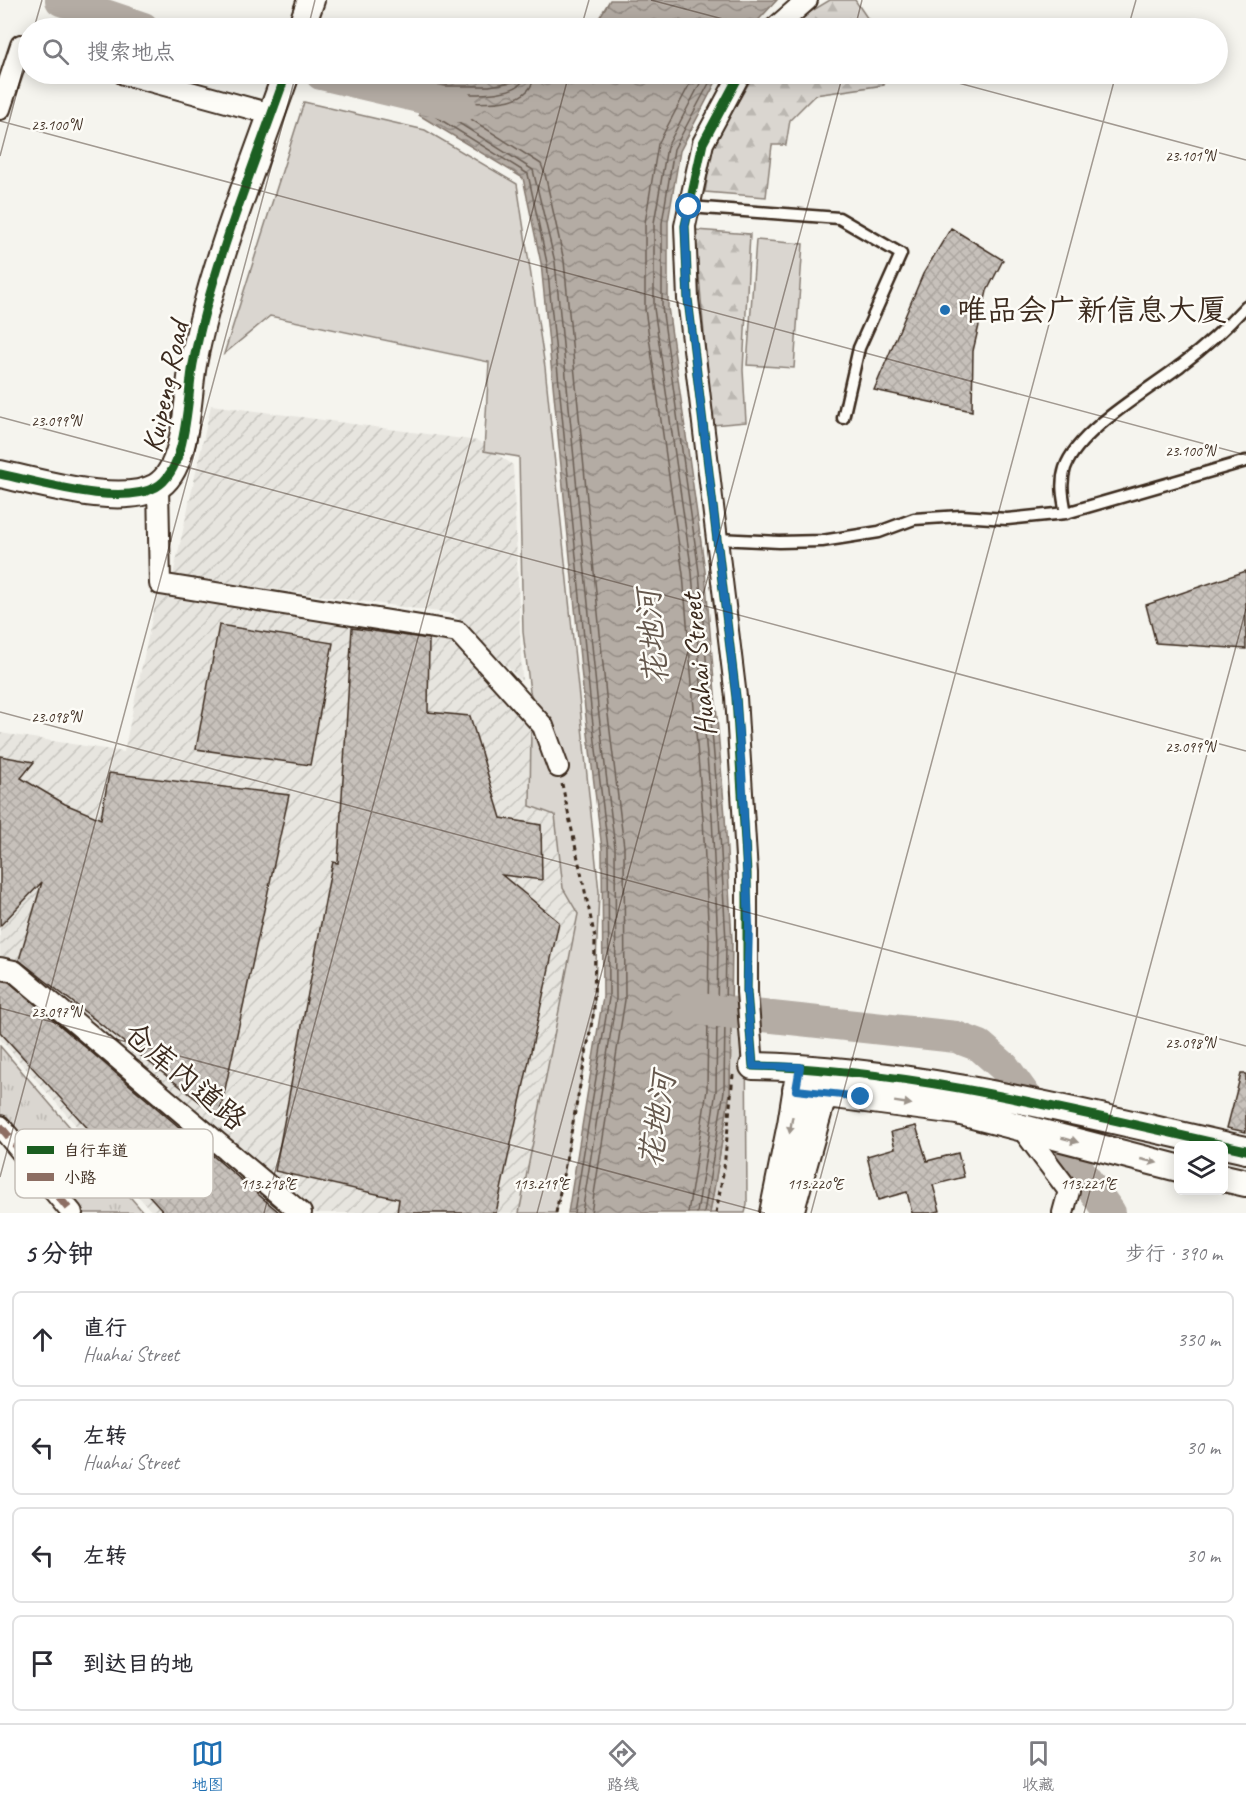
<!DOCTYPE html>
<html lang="zh">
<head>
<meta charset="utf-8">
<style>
  body { margin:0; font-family:Caveat,"LXGW WenKai TC",sans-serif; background:#f7f7f7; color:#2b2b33 }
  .controls { position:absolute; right:18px; bottom:18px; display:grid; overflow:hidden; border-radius:9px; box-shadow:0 3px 15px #0003 }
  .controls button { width:54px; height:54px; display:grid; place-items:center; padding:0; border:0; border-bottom:2px solid #e1e1e2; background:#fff; color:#2b2b33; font:30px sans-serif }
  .stop { position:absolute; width:18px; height:18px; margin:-14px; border:4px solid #1f6fb2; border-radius:50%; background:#fff }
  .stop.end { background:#1f6fb2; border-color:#fff; box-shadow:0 2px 6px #0008 }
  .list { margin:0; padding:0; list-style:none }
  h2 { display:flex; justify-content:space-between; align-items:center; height:78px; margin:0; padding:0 24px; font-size:26px }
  h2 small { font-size:20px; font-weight:400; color:#7c7c81 }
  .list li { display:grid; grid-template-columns:39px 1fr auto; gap:18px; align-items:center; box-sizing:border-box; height:96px; margin:0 12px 12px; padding:0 12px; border:2px solid #e1e1e2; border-radius:9px }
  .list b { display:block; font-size:22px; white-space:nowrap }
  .list p { margin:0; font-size:20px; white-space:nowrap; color:#7c7c81 }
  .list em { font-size:20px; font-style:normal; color:#7c7c81 }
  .icon { flex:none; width:33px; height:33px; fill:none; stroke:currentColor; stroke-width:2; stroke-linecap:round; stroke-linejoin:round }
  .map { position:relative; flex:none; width:1246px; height:1213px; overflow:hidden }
  .search { position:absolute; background:#fff; box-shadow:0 3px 15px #0003; left:18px; right:18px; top:18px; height:66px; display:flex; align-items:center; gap:15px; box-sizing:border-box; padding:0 21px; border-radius:33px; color:#7c7c81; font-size:22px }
  .sheet { height:510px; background:#fff }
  nav { display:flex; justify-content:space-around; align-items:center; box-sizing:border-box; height:84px; border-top:2px solid #e1e1e2; background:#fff; font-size:16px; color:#7c7c81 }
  nav a { display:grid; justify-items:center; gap:3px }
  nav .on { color:#1f6fb2 }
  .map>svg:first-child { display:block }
</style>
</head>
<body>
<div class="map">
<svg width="1246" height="1213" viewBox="0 0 1246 1213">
  <defs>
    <pattern id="industrial-furrows" width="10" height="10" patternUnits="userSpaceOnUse" patternTransform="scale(1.5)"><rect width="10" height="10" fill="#e7e5df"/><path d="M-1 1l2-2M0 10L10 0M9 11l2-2" fill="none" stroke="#c7c5bf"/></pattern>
    <pattern id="grass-tufts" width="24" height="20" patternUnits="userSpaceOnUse" patternTransform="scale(1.5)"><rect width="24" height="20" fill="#dad6d0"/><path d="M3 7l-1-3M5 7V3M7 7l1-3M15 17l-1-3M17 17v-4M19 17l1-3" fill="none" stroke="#bcb8b2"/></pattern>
    <pattern id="forest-firs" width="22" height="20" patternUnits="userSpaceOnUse" patternTransform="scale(1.5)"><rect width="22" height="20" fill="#dad6d0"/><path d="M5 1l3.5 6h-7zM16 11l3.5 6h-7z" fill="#bcb8b2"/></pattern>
    <pattern id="water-waves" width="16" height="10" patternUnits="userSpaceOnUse" patternTransform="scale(1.5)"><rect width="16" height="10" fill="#b4aca4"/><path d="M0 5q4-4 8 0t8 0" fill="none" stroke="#948c85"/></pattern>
    <pattern id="building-cross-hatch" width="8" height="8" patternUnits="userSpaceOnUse" patternTransform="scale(1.5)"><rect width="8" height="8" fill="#c7c1bb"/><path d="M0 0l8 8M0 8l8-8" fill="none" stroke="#aca6a0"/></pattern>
  </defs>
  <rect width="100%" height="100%" fill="#f5f4ee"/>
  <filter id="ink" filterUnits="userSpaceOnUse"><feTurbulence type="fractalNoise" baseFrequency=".0167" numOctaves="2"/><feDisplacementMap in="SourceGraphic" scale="12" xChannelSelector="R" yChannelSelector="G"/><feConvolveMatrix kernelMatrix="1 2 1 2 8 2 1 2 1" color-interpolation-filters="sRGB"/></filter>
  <g filter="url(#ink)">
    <path fill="url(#industrial-furrows)" d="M 211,405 L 478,441 L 513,465 L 522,681 L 453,614 L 173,575 Z
      M 157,594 L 458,632 L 531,730 L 530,806 L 555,815 L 563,888 L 578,914 L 519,1213 L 153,1213 L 0,1039 L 0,733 L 124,752 Z"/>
    <path fill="url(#grass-tufts)" stroke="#8a8077" stroke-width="1.5" d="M 0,1046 L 144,1213 L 81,1213 L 70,1194 L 0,1116 Z"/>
    <path fill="url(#forest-firs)" stroke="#8a8077" stroke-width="1.5" d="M 830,0 L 855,0 L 874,28 L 792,28 L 805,15 Z
      M 754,74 L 883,74 L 884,85 L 815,95 L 790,120 L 786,145 L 772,145 L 766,197 L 705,192 L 713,145 Z
      M 695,230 L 750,234 L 743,370 L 746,422 L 712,425 Z"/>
    <path fill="#dad6d0" stroke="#8a8077" stroke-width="1.5" d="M 304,102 L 425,130 L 517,184 L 545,367 L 599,892 L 594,1011 L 556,1213 L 519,1213 L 578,914 L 563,888 L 555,815 L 530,806 L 531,730 L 557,765 L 530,692 L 523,632 L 519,457 L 484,451 L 489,362 L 270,316 L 224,354 Z
      M 756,240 L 803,244 L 794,368 L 747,365 Z
      M 746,1018 L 747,1205 L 745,1213 L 710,1213 L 730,1092 L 731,1021 Z"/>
    <path fill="url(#water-waves)" stroke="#84786e" stroke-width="1.5" d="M 610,0 L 777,0 L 751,28 L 593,28 Z
      M 531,74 L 720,74 L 680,151 L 668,222 L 668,307 L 705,571 L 725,816 L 732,941 L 730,1092 L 710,1213 L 568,1213 L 603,997 L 602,849 L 585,709 L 541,263 L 523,178 L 419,115 L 418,80 L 488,80 Z"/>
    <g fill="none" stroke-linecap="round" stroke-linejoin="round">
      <path stroke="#6b5e54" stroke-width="1.5" d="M 518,74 L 513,82 L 489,86 L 426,86 L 425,110 L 528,174 L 547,263 L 591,708 L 608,848 L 609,998 L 574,1213
        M 525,74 C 524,101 455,93 434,93 L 432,106 L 533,170 L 555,262 L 598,707 L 615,848 L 616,999 L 582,1213
        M 534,74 C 533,110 477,102 451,102 L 449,105 L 541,164 L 545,174 L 564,261 L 607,706 L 624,847 L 625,1000 L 591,1213
        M 688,1213 L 707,1090 L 709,941 L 703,818 L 683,574 L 645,309 L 645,223 L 658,144 L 695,74
        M 697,1213 L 716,1091 L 718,941 L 712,817 L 692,573 L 654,308 L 654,223 L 667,147 L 705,74
        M 704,1213 L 724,1091 L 726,941 L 719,817 L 699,572 L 662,307 L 662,223 L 674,149 L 714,74"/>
      <path stroke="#b4aca4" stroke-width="32" d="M 61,0 L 143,28
        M 321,74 L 461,107
        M 689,1008 L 956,1037 L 980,1046 L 1004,1067 L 1110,1213"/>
    </g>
    <path fill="url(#building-cross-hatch)" stroke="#3b2a1e" stroke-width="1.5" d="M 951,228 L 1003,260 L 987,291 L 973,351 L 972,411 L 874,390 L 923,274 Z
      M 1246,571 L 1246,649 L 1156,643 L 1146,605 Z
      M 219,625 L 333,643 L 310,765 L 196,749 Z
      M 352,628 L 429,639 L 428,712 L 470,716 L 501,818 L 541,825 L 542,880 L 502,875 L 559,922 L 496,1213 L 397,1213 L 399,1199 L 275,1171 L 330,875 L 333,862 L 338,863 Z
      M 0,756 L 34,762 L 21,778 L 65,804 L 101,819 L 109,773 L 289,795 L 219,1117 L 19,960 L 42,882 L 0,926 Z
      M 0,980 L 9,982 L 280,1213 L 165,1213 L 0,1032 Z
      M 1241,1074 L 1246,1074 L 1246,1132 L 1227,1128 Z
      M 916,1126 L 927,1161 L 958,1153 L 964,1177 L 933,1185 L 940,1211 L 931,1213 L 912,1213 L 907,1192 L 878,1200 L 867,1156 L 895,1148 L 891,1132 Z"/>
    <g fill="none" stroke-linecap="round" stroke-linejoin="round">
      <defs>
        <path id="service" d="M 689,207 L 839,218 L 901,254 L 859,348 L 843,418
          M 1066,513 C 1063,498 1060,483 1065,468 C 1078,430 1149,390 1181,365 C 1204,348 1226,328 1246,306
          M 717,539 L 779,542 L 822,541 L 879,532 L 914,519 L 961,516 L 1007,519 L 1066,513 L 1246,461"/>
        <path id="minor" d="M 775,28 L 807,0
          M 124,74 L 271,114
          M 740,74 L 703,143 L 685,226 L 688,299 L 736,697 L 747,873 L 747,992 L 753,1066
          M 0,109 L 21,45 L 28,47
          M 158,487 L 160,584 L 458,632 L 543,726 L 558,767
          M 0,968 L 14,971 L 301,1213
          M 0,1126 L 72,1213
          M 1020,1126 L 1069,1191 L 1063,1213"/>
        <path id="tertiary" d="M 301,28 L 311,0
          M 0,474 C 40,482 120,507 156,487 C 188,470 187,396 193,364 C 212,266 253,168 286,74
          M 753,1066 C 921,1070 1083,1114 1246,1150
          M 796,1090 L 957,1111 L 1178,1168
          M 1224,1178 L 1246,1183
          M 773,1213 L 791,1124 L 799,1074
          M 790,1213 L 828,1078"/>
      </defs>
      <use href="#service" stroke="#3b2a1e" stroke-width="15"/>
      <use href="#minor" stroke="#3b2a1e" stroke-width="24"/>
      <use href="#tertiary" stroke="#3b2a1e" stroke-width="30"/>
      <path stroke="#3b2a1e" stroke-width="3" stroke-dasharray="4.5 4.5" stroke-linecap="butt" d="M 556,1213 L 594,1011 L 595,938 L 562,784
        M 716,1213 L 724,1168 L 733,1075"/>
      <use href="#service" stroke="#fdfcf7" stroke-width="10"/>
      <use href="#minor" stroke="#fdfcf7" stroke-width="20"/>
      <use href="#tertiary" stroke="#fdfcf7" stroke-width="26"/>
      <path stroke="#8d6e63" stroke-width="8" stroke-dasharray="15 8" stroke-linecap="butt" d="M 0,1126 L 72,1213"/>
      <defs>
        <path id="cycleway" d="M 740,74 L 703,143 L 685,226 L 688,299 L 736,697 L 747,873 L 747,992 L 753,1066 C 921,1070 1083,1114 1246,1150
          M 0,474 C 40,482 120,507 156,487 C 188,470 187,396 193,364 C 212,266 253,168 286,74"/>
      </defs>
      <use href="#cycleway" stroke="#fdfcf7" stroke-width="13"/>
      <use href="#cycleway" stroke="#1b5e20" stroke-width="9"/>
    </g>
    <defs><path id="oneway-solid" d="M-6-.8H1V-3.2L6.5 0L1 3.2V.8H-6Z" transform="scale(1.5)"/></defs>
    <g fill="#9c938a">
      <use href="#oneway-solid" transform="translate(903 1103) rotate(9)"/>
      <use href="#oneway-solid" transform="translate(791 1125) rotate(100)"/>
      <use href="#oneway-solid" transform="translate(1070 1140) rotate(16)"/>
      <use href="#oneway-solid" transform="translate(1149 1161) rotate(13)"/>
    </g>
  </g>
  <g fill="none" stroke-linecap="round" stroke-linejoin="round" filter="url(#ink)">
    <path stroke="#1f6fb2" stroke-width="8" d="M 689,207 L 685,226 L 688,299 L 736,697 L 742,772 L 749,925 L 747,992 L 753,1066 L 800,1067 L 796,1090 L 861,1097"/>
  </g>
  <path fill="none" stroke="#3b2a1e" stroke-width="1.5" stroke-opacity="0.45" d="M 651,0 L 757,28M 34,28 L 42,0M 308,28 L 315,0M 581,28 L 589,0M 855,28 L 862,0M 1128,28 L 1136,0M 925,74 L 1246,160M 0,121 L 1246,455M 0,156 L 28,50M 0,417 L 1246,751M 0,712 L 1246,1046M 0,1008 L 765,1213M 0,1177 L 296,74M 264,1213 L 569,74M 537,1213 L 843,74M 811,1213 L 1116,74M 1084,1213 L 1246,609"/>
  <circle fill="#1f6fb2" stroke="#fdfcf7" stroke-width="2" cx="945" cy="310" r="6"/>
  <g text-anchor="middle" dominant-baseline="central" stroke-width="5" stroke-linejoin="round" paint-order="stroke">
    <g font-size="30" fill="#3b2a1e" stroke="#fdfcf7" text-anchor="start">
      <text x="957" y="310">唯品会广新信息大厦</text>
    </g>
    <g font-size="30" fill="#3b2a1e" stroke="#fdfcf7">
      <text transform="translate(165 387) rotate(-78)">Kuipeng Road</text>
      <text transform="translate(698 665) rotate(-96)">Huahai Street</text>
      <text transform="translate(185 1076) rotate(40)">仓库内道路</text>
    </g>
    <g font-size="32" font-style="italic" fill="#65584d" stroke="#fdfcf7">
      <text transform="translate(652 637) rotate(-95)">花地河</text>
      <text transform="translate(657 1120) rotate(-81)">花地河</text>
    </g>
  </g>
  <rect x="15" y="1129" width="198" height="69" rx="9" fill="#fdfcf7" stroke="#c3bdb6" stroke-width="1.5"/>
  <rect x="27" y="1146" width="27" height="8" fill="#1b5e20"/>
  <rect x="27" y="1173" width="27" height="8" fill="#8d6e63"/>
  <g font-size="16" fill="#3b2a1e">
    <text x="64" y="1156">自行车道</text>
    <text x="64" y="1183">小路</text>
  </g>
  <g font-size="15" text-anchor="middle" fill="#3b2a1e" stroke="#fdfcf7" stroke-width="5" stroke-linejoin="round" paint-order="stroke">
    <text x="56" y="130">23.100°N</text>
    <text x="1190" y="161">23.101°N</text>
    <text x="56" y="426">23.099°N</text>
    <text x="1190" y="456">23.100°N</text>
    <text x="56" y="722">23.098°N</text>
    <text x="1190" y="752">23.099°N</text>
    <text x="56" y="1017">23.097°N</text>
    <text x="1190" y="1048">23.098°N</text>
    <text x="268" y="1189">113.218°E</text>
    <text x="541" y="1189">113.219°E</text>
    <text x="815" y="1189">113.220°E</text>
    <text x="1088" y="1189">113.221°E</text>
  </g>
</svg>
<div class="controls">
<button><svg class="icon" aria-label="layers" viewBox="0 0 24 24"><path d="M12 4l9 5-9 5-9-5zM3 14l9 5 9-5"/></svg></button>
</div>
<div class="stop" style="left:689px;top:207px"></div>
<div class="stop end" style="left:861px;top:1097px"></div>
<div class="search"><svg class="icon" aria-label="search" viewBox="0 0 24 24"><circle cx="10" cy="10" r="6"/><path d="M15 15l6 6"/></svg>搜索地点</div>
</div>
<section class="sheet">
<h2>5 分钟<small>步行 · 390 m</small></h2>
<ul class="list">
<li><svg class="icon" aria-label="ahead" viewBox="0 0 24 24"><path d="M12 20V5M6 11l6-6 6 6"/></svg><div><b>直行</b><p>Huahai Street</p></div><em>330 m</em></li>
<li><svg class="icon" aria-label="left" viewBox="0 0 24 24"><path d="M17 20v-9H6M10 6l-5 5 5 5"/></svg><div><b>左转</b><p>Huahai Street</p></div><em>30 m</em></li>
<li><svg class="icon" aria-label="left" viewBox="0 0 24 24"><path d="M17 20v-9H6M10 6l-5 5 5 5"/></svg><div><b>左转</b></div><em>30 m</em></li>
<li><svg class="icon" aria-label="arrive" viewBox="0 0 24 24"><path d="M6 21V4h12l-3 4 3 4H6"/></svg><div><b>到达目的地</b></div></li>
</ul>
</section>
<nav>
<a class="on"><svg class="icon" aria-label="map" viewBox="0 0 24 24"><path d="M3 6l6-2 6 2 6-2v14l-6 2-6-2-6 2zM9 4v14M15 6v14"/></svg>地图</a>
<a><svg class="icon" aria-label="directions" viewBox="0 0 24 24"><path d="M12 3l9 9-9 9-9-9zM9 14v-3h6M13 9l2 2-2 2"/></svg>路线</a>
<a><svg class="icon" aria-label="saved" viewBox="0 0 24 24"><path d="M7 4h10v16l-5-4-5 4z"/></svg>收藏</a>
</nav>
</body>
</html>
